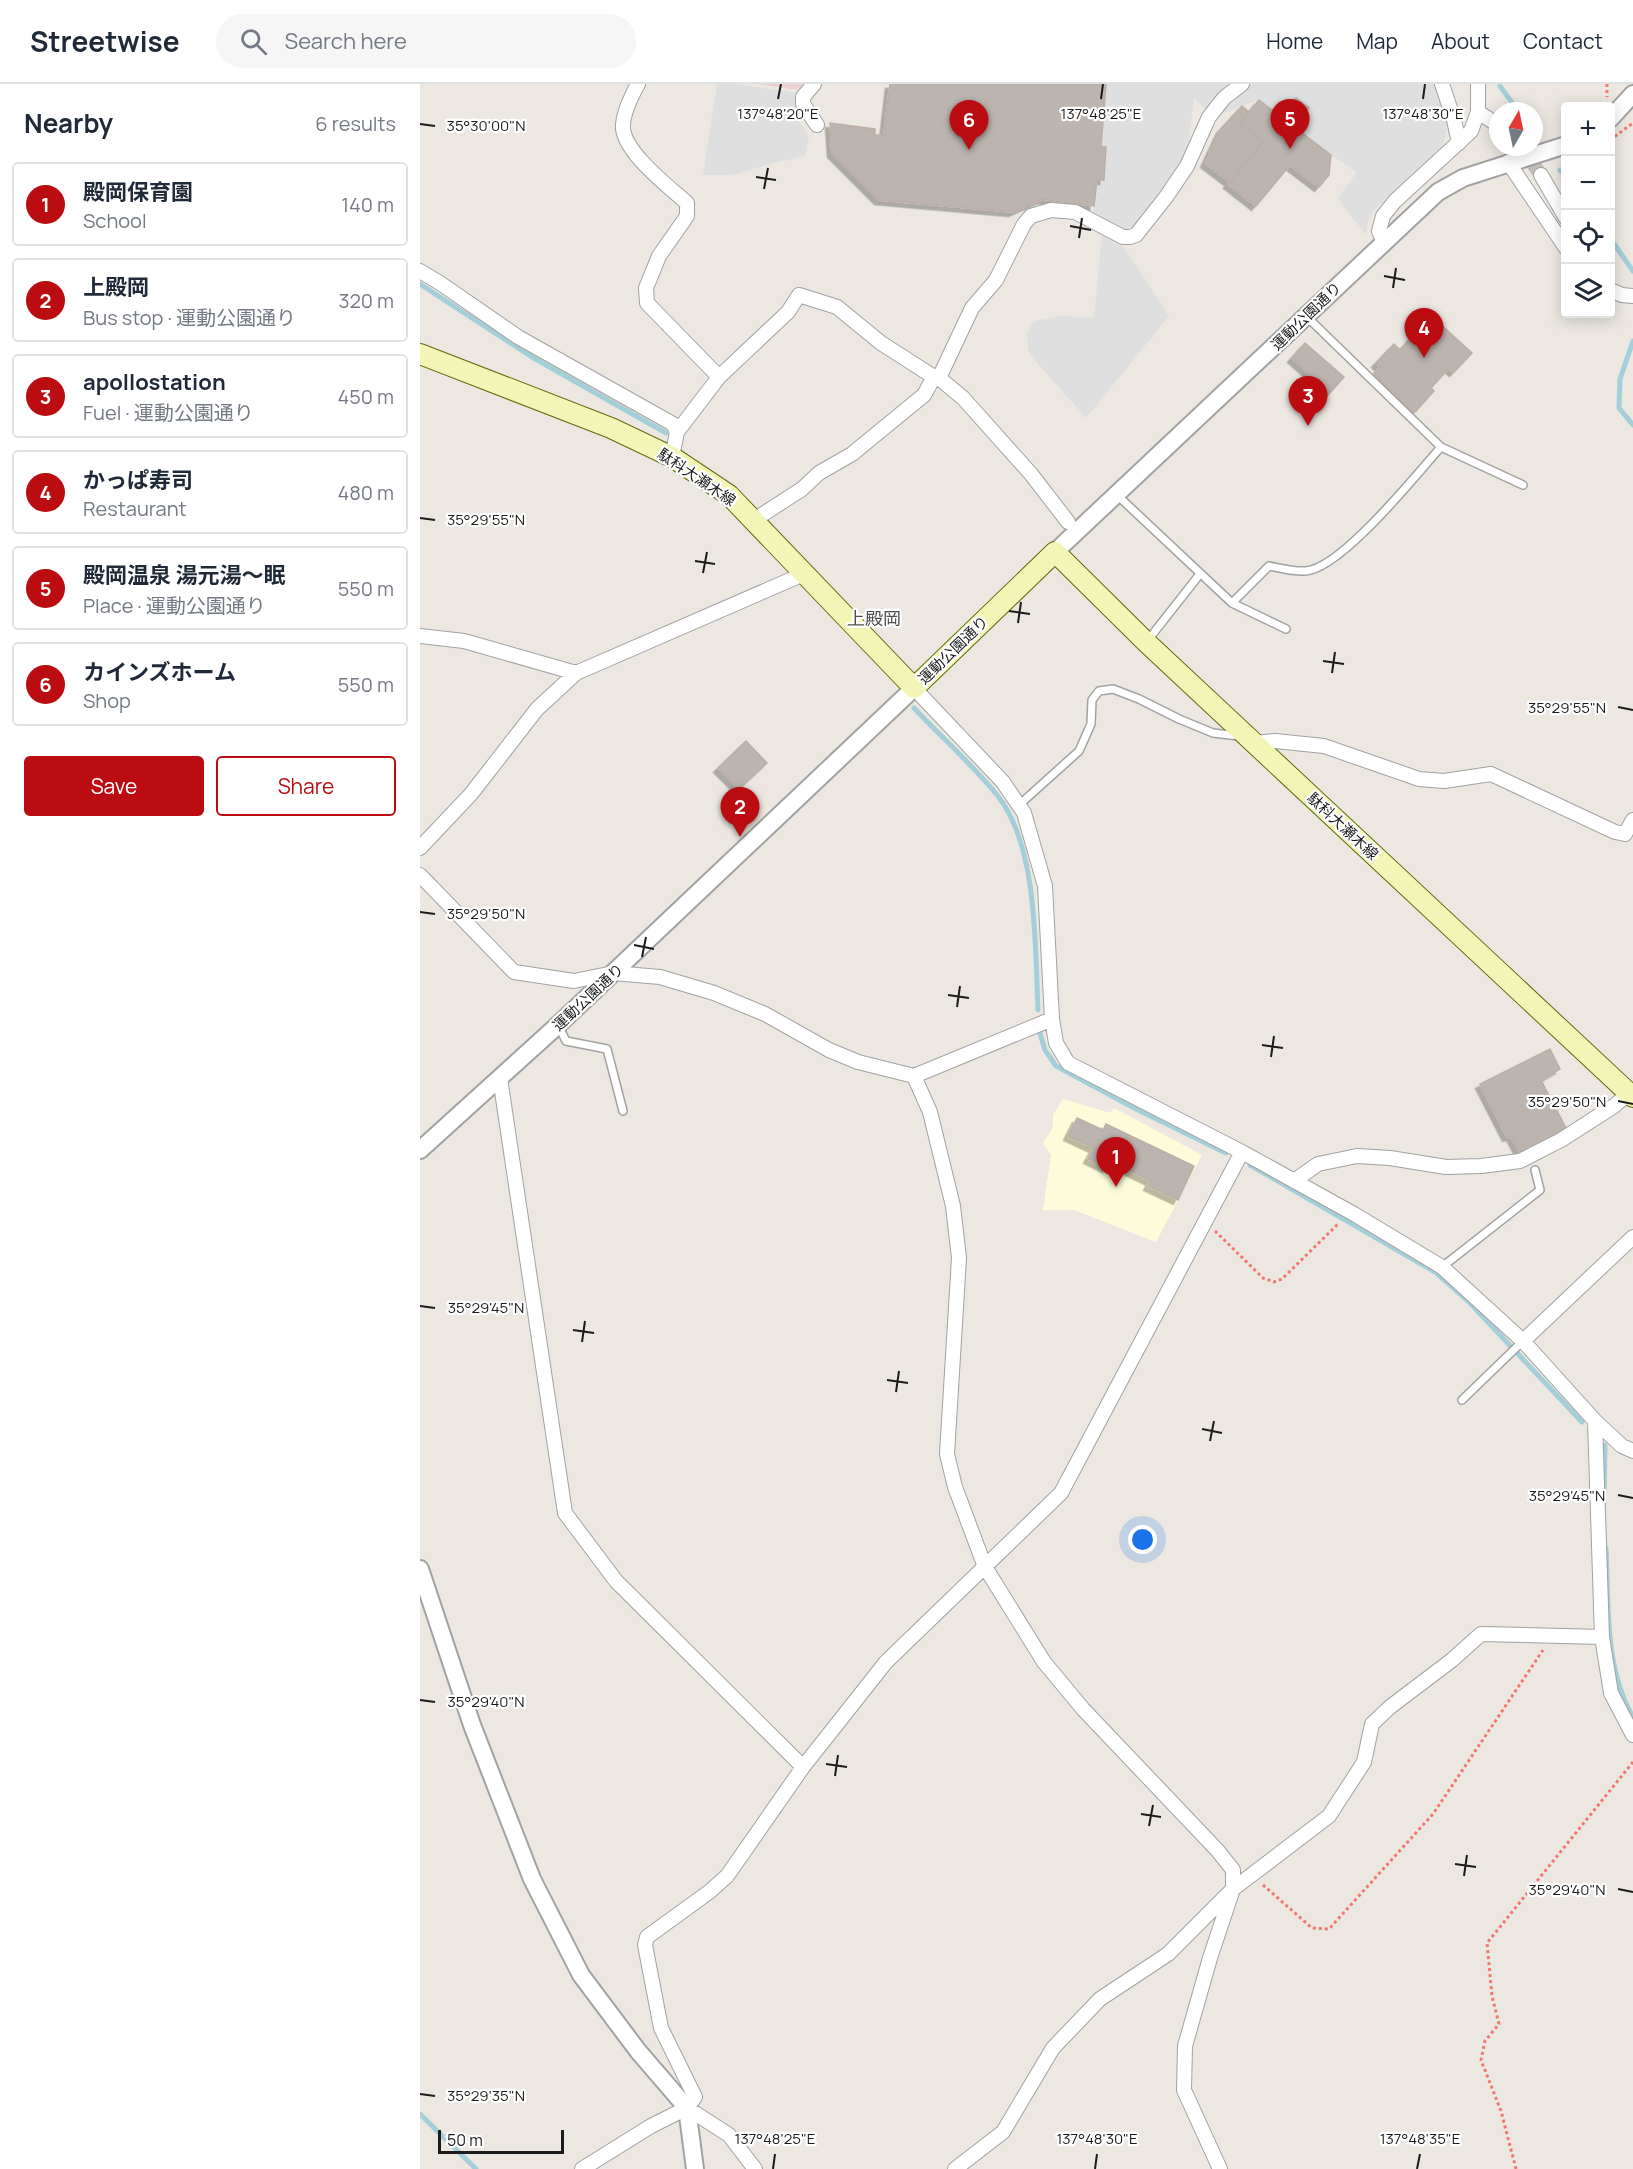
<!DOCTYPE html>
<html lang="en">
<head>
<meta charset="utf-8">
<style>
  body { margin:0; font-family:Manrope,"Noto Sans JP",sans-serif; background:#f6f6f7; color:#1f2937 }
  .controls { position:absolute; right:18px; top:18px; display:grid; overflow:hidden; border-radius:6px; box-shadow:0 3px 15px #0003 }
  .controls button { width:54px; height:54px; display:grid; place-items:center; padding:0; border:0; border-bottom:2px solid #e0e1e3; background:#fff; color:#1f2937; font:30px sans-serif }
  .compass { position:absolute; left:1069px; top:18px; width:54px; height:54px; border-radius:50%; background:#fff; box-shadow:0 3px 15px #0003; rotate:9deg }
  .scale { position:absolute; left:18px; bottom:15px; width:126px; box-sizing:border-box; padding-left:6px; border:3px solid #1b1b1b; border-top:0; font-size:16px; line-height:21px; white-space:nowrap; color:#1b1b1b; -webkit-text-stroke:4px #fff; paint-order:stroke }
  .you { position:absolute; left:723px; top:1456px; width:21px; height:21px; margin:-15px; border:4px solid #fff; border-radius:50%; background:#1a73e8; box-shadow:0 0 0 9px #1a73e833 }
  .badge { display:grid; place-items:center; width:39px; height:39px; border-radius:50%; background:#bb0c11; color:#fff; font-size:20px; font-weight:700 }
  .pin { position:absolute; translate:-50% -50px; filter:drop-shadow(0 2px 3px #0008) }
  .pin::after { content:''; position:absolute; top:32px; width:21px; height:18px; background:inherit; clip-path:polygon(0 0,100% 0,50% 100%) }
  .list { margin:0; padding:0; list-style:none }
  h2 { display:flex; justify-content:space-between; align-items:center; height:78px; margin:0; padding:0 24px; font-size:26px }
  h2 small { font-size:20px; font-weight:400; color:#747a83 }
  .list li { display:grid; grid-template-columns:39px 1fr auto; gap:18px; align-items:center; box-sizing:border-box; height:84px; margin:0 12px 12px; padding:0 12px; border:2px solid #e0e1e3; border-radius:6px }
  .list b { display:block; font-size:22px; white-space:nowrap }
  .list p { margin:0; font-size:20px; white-space:nowrap; color:#747a83 }
  .list em { font-size:20px; font-style:normal; color:#747a83 }
  .actions { display:flex; gap:12px; padding:18px 24px }
  .actions a { flex:1; padding:14px 0; border:2px solid #bb0c11; border-radius:6px; text-align:center; font-size:21px; color:#bb0c11 }
  .actions .main { background:#bb0c11; color:#fff }
  .icon { flex:none; width:33px; height:33px; fill:none; stroke:currentColor; stroke-width:2; stroke-linecap:round; stroke-linejoin:round }
  .map { position:relative; flex:none; width:1213px; height:2085px; overflow:hidden }
  header { display:flex; align-items:center; gap:36px; box-sizing:border-box; height:84px; padding:0 30px; background:#fff; border-bottom:2px solid #e0e1e3 }
  header strong { font-size:28px }
  nav { display:flex; gap:33px; margin-inline-start:auto; font-size:21px }
  .search { width:420px; height:54px; background:#f6f6f7; display:flex; align-items:center; gap:15px; box-sizing:border-box; padding:0 21px; border-radius:33px; color:#747a83; font-size:22px }
  main { display:flex }
  aside { flex:1; background:#fff }
  .map>svg:first-child { display:block }
</style>
</head>
<body>
<header>
<strong>Streetwise</strong>
<div class="search"><svg class="icon" aria-label="search" viewBox="0 0 24 24"><circle cx="10" cy="10" r="6"/><path d="M15 15l6 6"/></svg>Search here</div>
<nav><a>Home</a><a>Map</a><a>About</a><a>Contact</a></nav>
</header>
<main>
<aside>
<h2>Nearby<small>6 results</small></h2>
<ul class="list">
<li><span class="badge">1</span><div><b>殿岡保育園</b><p>School</p></div><em>140 m</em></li>
<li><span class="badge">2</span><div><b>上殿岡</b><p>Bus stop · 運動公園通り</p></div><em>320 m</em></li>
<li><span class="badge">3</span><div><b>apollostation</b><p>Fuel · 運動公園通り</p></div><em>450 m</em></li>
<li><span class="badge">4</span><div><b>かっぱ寿司</b><p>Restaurant</p></div><em>480 m</em></li>
<li><span class="badge">5</span><div><b>殿岡温泉 湯元湯～眠</b><p>Place · 運動公園通り</p></div><em>550 m</em></li>
<li><span class="badge">6</span><div><b>カインズホーム</b><p>Shop</p></div><em>550 m</em></li>
</ul>
<div class="actions"><a class="main">Save</a><a>Share</a></div>
</aside>
<div class="map">
<svg width="1213" height="2085" viewBox="0 0 1213 2085">
  <defs>
    <filter id="shadow"><feDropShadow dx="-4.5" dy="4.5" stdDeviation="0" flood-color="#0004"/></filter>
  </defs>
  <rect width="100%" height="100%" fill="#ece8e1"/>
  <path fill="#edd1d1" d="M 337,0 L 384,0 L 378,6 Z"/>
  <path fill="#fdfcda" d="M 643,1015 L 687,1028 L 691,1028 L 694,1024 L 782,1071 L 736,1158 L 654,1126 L 623,1126 L 631,1071 L 623,1059 L 633,1043 L 633,1031 Z"/>
  <path fill="#dfdfdf" d="M 297,0 L 315,0 L 377,9 L 378,23 L 373,27 L 389,53 L 385,72 L 353,79 L 312,91 L 283,91 Z
    M 686,0 L 1014,0 L 1028,40 L 1023,61 L 955,125 L 948,136 L 946,151 L 918,114 L 937,88 L 911,71 L 874,43 L 889,24 L 876,14 L 861,33 L 839,16 L 798,31 L 786,26 L 774,13 L 767,72 L 754,95 L 711,149 L 701,146 L 673,131 L 677,96 L 684,96 L 686,63 L 681,63 Z
    M 682,150 L 703,162 L 749,232 L 666,334 L 613,274 L 608,267 L 607,249 L 614,237 L 642,232 L 674,234 Z"/>
  <g fill="none" stroke-linecap="round" stroke-linejoin="round">
    <path stroke="#a4ced8" stroke-width="5" d="M 1080,2 L 1098,27
      M 1114,50 L 1116,52
      M 1140,86 L 1146,93
      M 1190,154 L 1213,187
      M 0,200 L 112,273 L 246,349
      M 1213,257 L 1200,295 L 1199,324 L 1213,341
      M 494,624 C 521,653 552,680 577,711 C 618,761 615,864 618,926
      M 619,946 L 625,966 L 636,982 L 716,1025 L 806,1069
      M 830,1081 L 1015,1188 L 1050,1219 L 1162,1338
      M 1184,1419 L 1185,1361
      M 1186,1464 C 1189,1520 1184,1584 1213,1633
      M 0,2030 L 56,2085"/>
  </g>
  <path fill="#bcb4ae" stroke="#bdafa5" stroke-width="1.5" filter="url(#shadow)" d="M 470,0 L 686,0 L 681,63 L 686,63 L 684,96 L 677,96 L 674,122 L 622,115 L 593,128 L 459,116 L 412,69 L 410,39 L 455,45 L 455,51 L 464,51 Z
    M 876,14 L 889,24 L 874,43 L 861,33 Z
    M 839,16 L 911,71 L 909,91 L 899,103 L 870,81 L 836,122 L 808,100 L 843,58 L 820,39 Z
    M 822,22 L 829,28 L 820,39 L 843,58 L 810,98 L 785,79 L 801,45 Z
    M 1006,227 L 1052,269 L 1034,288 L 1029,284 L 1011,304 L 1014,307 L 995,328 L 954,290 L 960,283 L 956,279 L 974,260 L 980,266 L 996,248 L 991,243 Z
    M 885,259 L 924,293 L 908,311 L 903,306 L 889,321 L 877,309 L 892,292 L 872,274 Z
    M 326,657 L 347,679 L 319,705 L 298,684 Z
    M 1130,965 L 1140,985 L 1121,996 L 1147,1046 L 1100,1069 L 1091,1052 L 1087,1053 L 1060,1000 Z
    M 657,1034 L 683,1046 L 686,1040 L 774,1082 L 758,1116 L 728,1102 L 731,1097 L 690,1077 L 687,1084 L 668,1075 L 674,1064 L 648,1052 Z"/>
  <g fill="none" stroke-linecap="round" stroke-linejoin="round">
    <path stroke="#c2bfb9" stroke-width="14" stroke-dasharray="14 7" stroke-linecap="butt" d="M 1101,63 L 1121,91"/>
    <defs>
      <path id="service" d="M 886,232 L 1021,363
        M 697,411 L 812,519 L 849,482 C 860,484 874,488 885,487 C 920,486 996,391 1021,363 L 1103,401
        M 812,519 L 866,545
        M 728,556 L 780,490
        M 599,721 L 659,667 L 671,640 L 672,616 L 679,607 L 693,605 L 719,615 L 759,635 L 793,649 L 819,652
        M 138,941 L 146,957 L 187,965 L 203,1027
        M 1022,1183 L 1120,1106 L 1115,1086
        M 1042,1316 L 1103,1257"/>
      <path id="minor" d="M 218,0 C 212,11 202,32 203,45 C 206,70 249,103 267,119 L 267,132 L 239,172 L 226,204 L 227,219 L 299,293
        M 394,0 L 383,13 L 383,20 L 397,41
        M 1022,0 L 1034,36 L 1039,59
        M 1058,28 L 1078,41
        M 1088,78 L 1146,164
        M 1121,91 L 1146,134
        M 964,158 L 959,147 L 963,132 L 975,117 L 1051,47 L 1058,28 L 1058,0
        M 0,187 L 20,199 L 98,253 L 253,340 L 257,348 L 252,373
        M 1190,206 L 1202,211 L 1213,212
        M 257,348 L 299,293 L 368,228 L 379,211 L 417,223 L 461,259 L 514,293 L 519,294
        M 334,436 L 382,405 L 399,389 L 432,370 L 504,311 L 514,293
        M 648,438 L 611,390 L 543,314 L 519,294 L 552,224 L 576,196 L 604,140 L 611,132 L 631,126 L 655,128 L 703,153 L 710,153 L 716,151 L 746,113 L 767,82 L 789,33 L 804,14 L 822,0
        M 0,552 L 44,557 L 156,589
        M 494,604 L 583,698 L 604,729 L 625,802 L 632,935 L 636,959 L 648,979 L 822,1068 L 934,1130 L 1022,1183 L 1103,1257 L 1175,1337 L 1202,1362 L 1213,1367
        M 833,659 L 855,657 L 904,662 L 999,695 L 1024,697 L 1071,690 L 1195,748 L 1205,750 L 1213,736
        M 0,764 L 51,710 L 117,625 L 156,589 L 386,489
        M 0,791 L 94,888 L 154,897 L 193,889 L 240,893 L 294,909 L 345,930 L 409,966 L 438,978 L 494,992 L 632,935
        M 494,992 L 510,1028 L 533,1122 L 539,1174 L 527,1370 L 535,1403 L 565,1483 L 624,1578 L 663,1625 L 798,1767 L 813,1786 L 813,1805 L 790,1874 L 765,1962 L 764,2006 L 800,2085
        M 80,994 L 145,1429 L 196,1497 L 383,1683
        M 874,1097 L 898,1080 L 937,1072 L 970,1074 L 1026,1083 L 1061,1082 L 1100,1077 L 1141,1056 L 1194,1022 L 1209,1009
        M 1103,1257 L 1213,1153
        M 1175,1337 L 1182,1553 L 1191,1609 L 1213,1651
        M 267,2024 L 309,2051 L 335,2085
        M 162,2085 L 231,2042 L 267,2024 L 275,2013 L 241,1944 L 225,1861 L 227,1853 L 289,1808 L 307,1792 L 383,1683 L 466,1578 L 641,1409 L 822,1068
        M 535,2085 L 583,2048 L 633,1964 L 680,1915 L 748,1870 L 813,1805 L 909,1732 L 944,1678 L 952,1640 L 970,1623 L 1032,1576 L 1061,1550 L 1182,1553"/>
      <path id="tertiary" d="M 1190,35 L 1213,10
        M 635,468 L 1018,108 L 1043,94 L 1146,61
        M 0,1066 L 138,941 L 494,604
        M 0,1485 L 52,1641 L 112,1795 L 161,1891 L 218,1967 L 267,2024 L 275,2085"/>
      <path id="secondary" d="M 0,270 L 191,344 L 252,373 L 309,411 L 494,604 L 635,468 L 726,558 L 1213,1013"/>
    </defs>
    <use href="#service" stroke="#a2a2a2" stroke-width="10"/>
    <use href="#minor" stroke="#a2a2a2" stroke-width="16"/>
    <use href="#tertiary" stroke="#a2a2a2" stroke-width="20"/>
    <use href="#secondary" stroke="#626a0b" stroke-width="22"/>
    <path stroke="#f1786e" stroke-width="3" stroke-dasharray="3 3" stroke-linecap="butt" d="M 1187,0 L 1187,13
      M 1190,56 L 1213,39
      M 795,1147 L 843,1194 L 854,1198 L 862,1195 L 919,1139
      M 843,1801 L 892,1844 L 909,1845 L 1013,1730 L 1123,1566
      M 1096,2085 L 1081,2027 L 1061,1976 L 1065,1957 L 1079,1940 L 1072,1912 L 1067,1859 L 1213,1678"/>
    <use href="#service" stroke="#fff" stroke-width="7"/>
    <use href="#minor" stroke="#fff" stroke-width="14"/>
    <use href="#tertiary" stroke="#fff" stroke-width="16"/>
    <use href="#secondary" stroke="#f3f5b7" stroke-width="20"/>
  </g>
  <path fill="none" stroke="#1b1b1b" stroke-width="2" d="M 358,15 L 361,0M 681,15 L 683,0M 1003,15 L 1005,0M 0,40 L 15,42M 336,93 L 356,96M 344,105 L 348,84M 650,142 L 671,146M 659,154 L 662,134M 964,192 L 985,196M 973,204 L 976,184M 0,434 L 15,436M 275,477 L 295,480M 283,489 L 287,468M 589,527 L 610,530M 598,539 L 601,518M 903,577 L 924,580M 912,589 L 915,568M 1198,623 L 1213,626M 0,828 L 15,830M 214,861 L 234,865M 222,873 L 226,853M 528,911 L 549,914M 537,923 L 540,902M 842,961 L 863,964M 851,973 L 854,952M 1198,1017 L 1213,1020M 0,1222 L 15,1224M 153,1246 L 174,1249M 162,1258 L 165,1237M 467,1296 L 488,1299M 476,1308 L 479,1287M 782,1345 L 802,1349M 790,1357 L 794,1337M 1198,1411 L 1213,1414M 0,1616 L 15,1618M 406,1680 L 427,1683M 415,1692 L 418,1671M 721,1730 L 741,1733M 729,1742 L 733,1721M 1035,1780 L 1056,1783M 1044,1792 L 1047,1771M 1198,1805 L 1213,1808M 0,2010 L 15,2012M 353,2085 L 355,2070M 675,2085 L 677,2070M 997,2085 L 1000,2070"/>
  <g text-anchor="middle" dominant-baseline="central" stroke-width="4.5" stroke-linejoin="round" paint-order="stroke">
    <g font-size="15" fill="#1b1b1b" stroke="#fff">
      <text transform="translate(886 232) rotate(-44)">運動公園通り</text>
      <text transform="translate(277 393) rotate(34)">駄科大瀬木線</text>
      <text transform="translate(533 566) rotate(-44)">運動公園通り</text>
      <text transform="translate(923 742) rotate(43)">駄科大瀬木線</text>
      <text transform="translate(168 913) rotate(-43)">運動公園通り</text>
    </g>
    <g font-size="18" fill="#4e4e4e" stroke="#fff">
      <text x="454" y="534">上殿岡</text>
    </g>
  </g>
  <g font-size="15" text-anchor="middle" fill="#1b1b1b" stroke="#fff" stroke-width="4.5" stroke-linejoin="round" paint-order="stroke">
    <text x="358" y="35">137°48'20"E</text>
    <text x="681" y="35">137°48'25"E</text>
    <text x="1003" y="35">137°48'30"E</text>
    <text x="66" y="47">35°30'00"N</text>
    <text x="66" y="441">35°29'55"N</text>
    <text x="1147" y="629">35°29'55"N</text>
    <text x="66" y="835">35°29'50"N</text>
    <text x="1147" y="1023">35°29'50"N</text>
    <text x="66" y="1229">35°29'45"N</text>
    <text x="1147" y="1417">35°29'45"N</text>
    <text x="66" y="1623">35°29'40"N</text>
    <text x="1147" y="1811">35°29'40"N</text>
    <text x="66" y="2017">35°29'35"N</text>
    <text x="355" y="2060">137°48'25"E</text>
    <text x="677" y="2060">137°48'30"E</text>
    <text x="1000" y="2060">137°48'35"E</text>
  </g>
</svg>
<div class="controls">
<button>+</button>
<button>−</button>
<button><svg class="icon" aria-label="locate" viewBox="0 0 24 24"><circle cx="12" cy="12" r="6"/><path d="M12 2v4M12 18v4M2 12h4M18 12h4"/></svg></button>
<button><svg class="icon" aria-label="layers" viewBox="0 0 24 24"><path d="M12 4l9 5-9 5-9-5zM3 14l9 5 9-5"/></svg></button>
</div>
<svg class="compass" viewBox="-18 -18 36 36"><path d="M0-13l5 13h-10z" fill="#e53935"/><path d="M0 13l5-13h-10z" fill="#747a83"/></svg>
<div class="scale">50 m</div>
<div class="you"></div>
<div class="pin badge" style="left:696px;top:1103px">1</div>
<div class="pin badge" style="left:320px;top:753px">2</div>
<div class="pin badge" style="left:888px;top:342px">3</div>
<div class="pin badge" style="left:1004px;top:274px">4</div>
<div class="pin badge" style="left:870px;top:65px">5</div>
<div class="pin badge" style="left:549px;top:66px">6</div>
</div>
</main>
</body>
</html>
